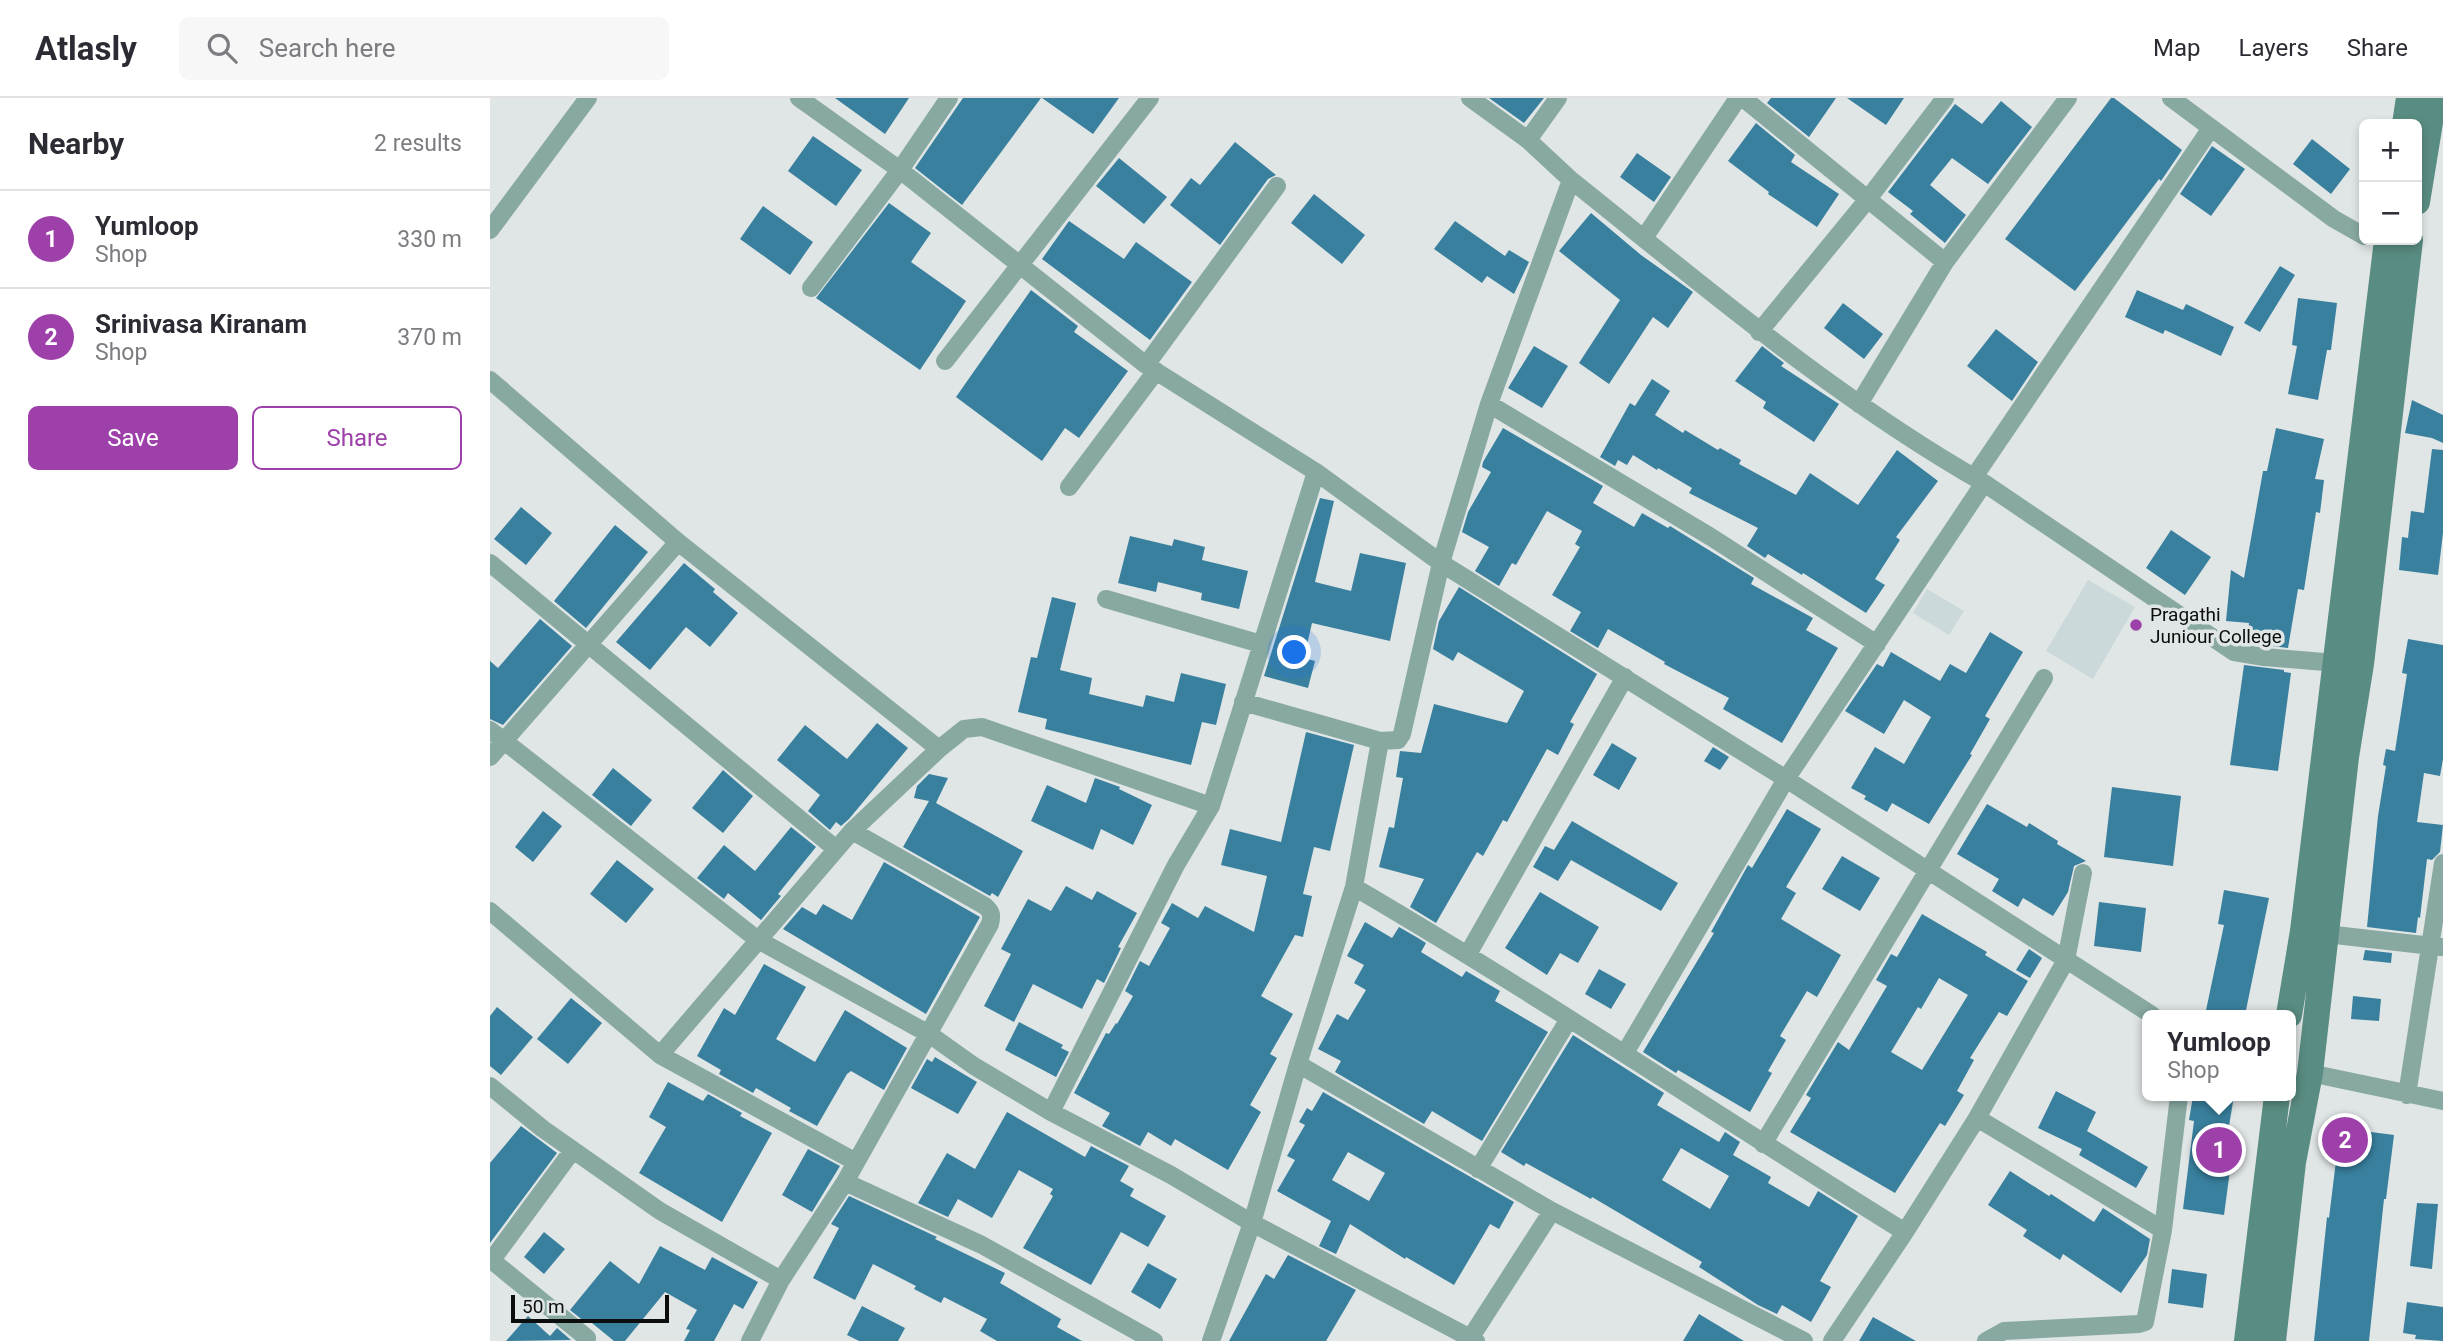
<!DOCTYPE html>
<html lang="en">
<head>
<meta charset="utf-8">
<style>
  body { margin:0; font-family:Roboto,sans-serif; background:#f7f7f7; color:#2b2b33 }
  .controls { position:absolute; right:21px; top:21px; display:grid; overflow:hidden; border-radius:10px; box-shadow:0 4px 10px #0003 }
  .controls button { width:63px; height:63px; display:grid; place-items:center; padding:0; border:0; border-bottom:2px solid #e1e1e2; background:#fff; color:#2b2b33; font:35px sans-serif }
  .scale { position:absolute; left:21px; bottom:18px; width:158px; box-sizing:border-box; padding-left:7px; border:4px solid #0c0d0d; border-top:0; font-size:19px; line-height:24px; white-space:nowrap; color:#0c0d0d; -webkit-text-stroke:5px #e0e5e5; paint-order:stroke }
  .you { position:absolute; left:805px; top:555px; width:24px; height:24px; margin:-18px; border:5px solid #fff; border-radius:50%; background:#1a73e8; box-shadow:0 0 0 10px #1a73e833 }
  .badge { display:grid; place-items:center; width:46px; height:46px; border-radius:50%; background:#9e40a9; color:#fff; font-size:23px; font-weight:700 }
  .pin { position:absolute; translate:-50% -50%; border:4px solid #fff; box-shadow:0 2px 7px #0006 }
  .popup { position:absolute; left:1652px; top:912px; width:154px; height:91px; box-sizing:border-box; display:grid; place-content:center; border-radius:10px; background:#fff; filter:drop-shadow(0 2px 5px #0005); font-size:23px; white-space:nowrap; color:#7c7c81 }
  .popup b { font-size:26px; color:#2b2b33 }
  .popup::after { content:''; position:absolute; left:50%; top:100%; margin-left:-14px; border:14px solid transparent; border-top-color:#fff }
  .list { margin:0; padding:0; list-style:none }
  h2 { display:flex; justify-content:space-between; align-items:center; height:91px; margin:0; padding:0 28px; font-size:30px }
  h2 small { font-size:23px; font-weight:400; color:#7c7c81 }
  .list li { display:grid; grid-template-columns:46px 1fr auto; gap:21px; align-items:center; box-sizing:border-box; height:98px; padding:0 28px; border-top:2px solid #e1e1e2 }
  .list b { display:block; font-size:26px; white-space:nowrap }
  .list p { margin:0; font-size:23px; white-space:nowrap; color:#7c7c81 }
  .list em { font-size:23px; font-style:normal; color:#7c7c81 }
  .actions { display:flex; gap:14px; padding:21px 28px }
  .actions a { flex:1; padding:16px 0; border:2px solid #9e40a9; border-radius:10px; text-align:center; font-size:24px; color:#9e40a9 }
  .actions .main { background:#9e40a9; color:#fff }
  .icon { flex:none; width:38px; height:38px; fill:none; stroke:currentColor; stroke-width:2; stroke-linecap:round; stroke-linejoin:round }
  .map { position:relative; flex:none; width:1953px; height:1243px; overflow:hidden }
  header { display:flex; align-items:center; gap:42px; box-sizing:border-box; height:98px; padding:0 35px; background:#fff; border-bottom:2px solid #e1e1e2 }
  header strong { font-size:33px }
  nav { display:flex; gap:38px; margin-inline-start:auto; font-size:24px }
  .search { width:490px; height:63px; background:#f7f7f7; display:flex; align-items:center; gap:18px; box-sizing:border-box; padding:0 24px; border-radius:10px; color:#7c7c81; font-size:26px }
  main { display:flex }
  aside { flex:1; background:#fff }
  .map>svg:first-child { display:block }
</style>
</head>
<body>
<header>
<strong>Atlasly</strong>
<div class="search"><svg class="icon" aria-label="search" viewBox="0 0 24 24"><circle cx="10" cy="10" r="6"/><path d="M15 15l6 6"/></svg>Search here</div>
<nav><a>Map</a><a>Layers</a><a>Share</a></nav>
</header>
<main>
<aside>
<h2>Nearby<small>2 results</small></h2>
<ul class="list">
<li><span class="badge">1</span><div><b>Yumloop</b><p>Shop</p></div><em>330 m</em></li>
<li><span class="badge">2</span><div><b>Srinivasa Kiranam</b><p>Shop</p></div><em>370 m</em></li>
</ul>
<div class="actions"><a class="main">Save</a><a>Share</a></div>
</aside>
<div class="map">
<svg width="1953" height="1243" viewBox="0 0 1953 1243">
  <rect width="100%" height="100%" fill="#e0e5e5"/>
  <path fill="#cbd9db" d="M 1598,482 L 1645,509 L 1603,581 L 1556,553 Z
    M 1437,491 L 1474,513 L 1459,537 L 1423,515 Z"/>
  <path fill="#39809e" fill-rule="evenodd" d="M 345,0 L 419,0 L 395,36 Z
    M 473,0 L 551,0 L 472,107 L 425,70 Z
    M 552,0 L 629,0 L 603,36 Z
    M 999,0 L 1054,0 L 1034,25 Z
    M 1281,0 L 1346,0 L 1319,39 L 1277,5 Z
    M 1357,0 L 1414,0 L 1396,27 Z
    M 1621,0 L 1624,0 L 1692,52 L 1671,83 L 1669,81 L 1585,193 L 1515,141 Z
    M 1511,3 L 1542,29 L 1498,86 L 1462,60 L 1440,87 L 1476,117 L 1455,145 L 1420,116 L 1423,113 L 1398,94 L 1465,6 L 1492,26 Z
    M 1266,25 L 1305,57 L 1301,64 L 1349,96 L 1327,129 L 1278,96 L 1279,94 L 1238,63 Z
    M 323,38 L 372,72 L 346,108 L 298,73 Z
    M 1822,41 L 1860,71 L 1841,96 L 1803,66 Z
    M 745,44 L 786,77 L 778,81 L 730,147 L 680,107 L 701,80 L 710,87 Z
    M 1722,48 L 1755,71 L 1721,118 L 1690,96 Z
    M 1147,55 L 1181,79 L 1164,104 L 1130,79 Z
    M 629,60 L 677,99 L 654,126 L 606,88 Z
    M 824,96 L 875,137 L 852,166 L 801,125 Z
    M 399,105 L 441,135 L 421,164 L 476,203 L 430,272 L 326,200 Z
    M 273,108 L 323,144 L 300,177 L 250,141 Z
    M 1101,115 L 1151,157 L 1203,194 L 1178,230 L 1163,219 L 1119,286 L 1089,265 L 1130,202 L 1069,153 Z
    M 579,123 L 634,161 L 646,144 L 702,184 L 660,242 L 552,161 Z
    M 965,123 L 1015,158 L 1019,152 L 1039,164 L 1024,196 L 997,178 L 992,185 L 944,151 Z
    M 1790,168 L 1805,177 L 1770,234 L 1754,225 Z
    M 541,192 L 588,228 L 584,234 L 638,273 L 589,340 L 575,330 L 552,363 L 466,299 Z
    M 1647,192 L 1693,212 L 1696,206 L 1744,229 L 1731,258 L 1675,232 L 1673,236 L 1635,219 Z
    M 1808,200 L 1847,205 L 1841,252 L 1837,252 L 1828,302 L 1798,296 L 1807,248 L 1802,247 Z
    M 1353,205 L 1393,236 L 1374,261 L 1334,230 Z
    M 1506,231 L 1548,264 L 1522,303 L 1477,268 Z
    M 1044,248 L 1078,268 L 1052,310 L 1018,290 Z
    M 1272,248 L 1294,265 L 1291,268 L 1349,306 L 1324,344 L 1273,310 L 1276,304 L 1245,283 Z
    M 1162,281 L 1180,293 L 1165,317 L 1193,335 L 1195,332 L 1228,352 L 1230,350 L 1251,362 L 1249,366 L 1306,397 L 1320,375 L 1368,407 L 1407,352 L 1448,383 L 1406,439 L 1410,442 L 1385,481 L 1395,487 L 1376,515 L 1313,475 L 1312,477 L 1278,456 L 1275,460 L 1257,448 L 1268,430 L 1199,395 L 1202,390 L 1168,370 L 1167,372 L 1143,357 L 1137,367 L 1128,362 L 1125,368 L 1110,359 L 1140,305 L 1145,308 Z
    M 1922,302 L 1953,317 L 1953,345 L 1942,340 L 1915,335 Z
    M 1013,330 L 1113,388 L 1103,405 L 1144,429 L 1152,415 L 1178,430 L 1180,428 L 1264,480 L 1261,486 L 1323,520 L 1316,532 L 1348,550 L 1292,645 L 1233,611 L 1239,600 L 1174,566 L 1175,564 L 1118,531 L 1108,550 L 1080,533 L 1091,514 L 1062,497 L 1090,449 L 1085,446 L 1092,433 L 1057,413 L 1026,467 L 1022,465 L 1009,488 L 985,473 L 999,449 L 972,434 L 978,414 L 1001,374 L 992,369 L 993,364 Z
    M 1786,330 L 1834,341 L 1825,381 L 1834,382 L 1830,415 L 1826,414 L 1814,492 L 1808,491 L 1798,550 L 1757,545 L 1759,525 L 1736,523 L 1741,472 L 1754,480 L 1773,373 L 1777,373 Z
    M 1942,351 L 1953,352 L 1953,435 L 1948,477 L 1909,472 L 1912,439 L 1918,440 L 1921,413 L 1934,415 Z
    M 830,400 L 844,403 L 825,484 L 861,493 L 870,455 L 916,465 L 900,543 L 822,525 L 814,560 L 825,563 L 818,590 L 774,578 Z
    M 31,409 L 62,435 L 36,467 L 4,441 Z
    M 125,427 L 158,454 L 96,530 L 64,503 Z
    M 1681,432 L 1721,459 L 1695,497 L 1656,470 Z
    M 640,438 L 682,448 L 684,441 L 715,449 L 712,462 L 758,473 L 749,511 L 711,502 L 712,495 L 668,484 L 666,494 L 628,485 Z
    M 194,465 L 225,491 L 223,494 L 248,515 L 220,549 L 196,529 L 160,572 L 126,544 Z
    M 969,489 L 1107,576 L 1080,624 L 1084,626 L 1068,657 L 1057,651 L 1017,724 L 1013,722 L 993,758 L 987,754 L 946,825 L 920,809 L 934,781 L 889,769 L 899,729 L 904,730 L 913,680 L 906,679 L 910,653 L 931,655 L 944,606 L 1017,625 L 1034,593 L 968,554 L 963,563 L 943,551 L 949,523 Z
    M 562,499 L 586,505 L 570,572 L 602,580 L 599,596 L 653,609 L 656,597 L 684,604 L 691,575 L 736,586 L 726,627 L 712,624 L 701,667 L 555,631 L 557,621 L 528,614 L 541,559 L 547,560 Z
    M 50,521 L 82,548 L 13,627 L 0,621 L 0,563 L 8,570 Z
    M 1500,534 L 1533,554 L 1495,618 L 1500,621 L 1480,656 L 1482,657 L 1439,726 L 1402,705 L 1397,714 L 1374,701 L 1376,698 L 1361,690 L 1385,649 L 1414,666 L 1441,619 L 1414,602 L 1394,636 L 1355,613 L 1387,566 L 1393,569 L 1401,554 L 1450,583 L 1460,566 L 1476,575 Z
    M 1918,541 L 1953,547 L 1953,661 L 1950,678 L 1934,675 L 1927,724 L 1953,727 L 1950,754 L 1942,762 L 1937,761 L 1930,820 L 1928,819 L 1926,835 L 1877,829 L 1888,718 L 1896,668 L 1893,667 L 1896,651 L 1905,653 L 1917,576 L 1912,575 Z
    M 1754,567 L 1794,572 L 1794,574 L 1801,575 L 1788,673 L 1740,667 Z
    M 387,625 L 418,650 L 359,721 L 351,728 L 346,724 L 340,732 L 318,713 L 330,697 L 287,662 L 315,627 L 357,661 Z
    M 816,634 L 864,647 L 840,753 L 824,749 L 813,796 L 822,798 L 813,839 L 805,837 L 771,898 L 803,916 L 780,956 L 787,960 L 760,1007 L 771,1014 L 738,1072 L 685,1041 L 681,1048 L 658,1034 L 650,1048 L 612,1028 L 620,1015 L 584,995 L 616,935 L 619,936 L 626,925 L 627,926 L 643,898 L 635,893 L 650,863 L 659,868 L 680,830 L 671,825 L 682,805 L 708,820 L 715,808 L 764,834 L 777,778 L 731,767 L 740,731 L 791,744 Z
    M 1122,645 L 1147,660 L 1129,692 L 1103,677 Z
    M 1223,649 L 1239,659 L 1230,672 L 1214,663 Z
    M 123,670 L 162,702 L 141,728 L 102,697 Z
    M 233,672 L 263,698 L 233,735 L 202,710 Z
    M 439,676 L 458,680 L 446,705 L 533,753 L 508,799 L 502,795 L 500,798 L 413,749 L 439,703 L 424,700 L 427,688 Z
    M 605,680 L 630,689 L 629,691 L 662,707 L 643,747 L 611,731 L 603,752 L 541,723 L 557,687 L 596,705 Z
    M 1622,689 L 1691,698 L 1683,768 L 1614,759 Z
    M 1497,706 L 1537,729 L 1539,725 L 1568,743 L 1567,746 L 1596,763 L 1584,768 L 1578,794 L 1563,818 L 1533,800 L 1528,809 L 1502,793 L 1509,781 L 1467,756 Z
    M 1297,711 L 1331,731 L 1296,789 L 1306,795 L 1291,821 L 1351,857 L 1327,899 L 1317,893 L 1290,938 L 1296,942 L 1278,973 L 1282,975 L 1260,1014 L 1188,972 L 1186,975 L 1153,954 L 1224,835 L 1221,834 L 1258,767 L 1262,770 Z
    M 53,713 L 72,728 L 43,764 L 25,749 Z
    M 1082,723 L 1188,785 L 1171,813 L 1081,762 L 1068,783 L 1043,769 L 1055,748 L 1064,752 Z
    M 301,729 L 326,749 L 288,796 L 291,798 L 271,822 L 238,795 L 234,801 L 207,780 L 234,747 L 265,773 Z
    M 1352,758 L 1390,780 L 1370,813 L 1332,791 Z
    M 127,762 L 164,791 L 136,825 L 100,796 Z
    M 394,764 L 490,819 L 436,916 L 293,831 L 312,809 L 326,817 L 333,806 L 362,822 Z
    M 576,788 L 602,802 L 607,793 L 647,815 L 628,849 L 631,850 L 614,885 L 607,881 L 592,911 L 543,886 L 524,924 L 494,908 L 521,856 L 511,851 L 538,801 L 561,813 Z
    M 1734,792 L 1779,800 L 1755,917 L 1715,917 L 1734,827 L 1728,826 Z
    M 1050,794 L 1109,829 L 1088,865 L 1070,855 L 1057,877 L 1015,850 Z
    M 1609,804 L 1656,810 L 1651,854 L 1604,848 Z
    M 1432,816 L 1497,854 L 1495,857 L 1538,883 L 1517,918 L 1509,914 L 1480,960 L 1484,962 L 1467,993 L 1474,997 L 1455,1028 L 1450,1025 L 1405,1095 L 1300,1034 L 1321,1000 L 1316,997 L 1348,944 L 1359,952 L 1397,888 L 1386,882 L 1401,856 L 1407,859 ZM 1449,880 L 1478,897 L 1432,972 L 1401,954 L 1428,909 L 1431,911 Z
    M 875,824 L 902,840 L 909,829 L 928,840 L 936,845 L 931,854 L 972,879 L 976,873 L 1010,893 L 1005,903 L 1058,934 L 992,1043 L 942,1013 L 934,1026 L 845,974 L 851,963 L 828,951 L 847,916 L 858,922 L 876,892 L 864,885 L 874,867 L 857,858 Z
    M 1539,851 L 1552,860 L 1540,880 L 1526,872 Z
    M 1875,852 L 1902,855 L 1901,865 L 1873,862 Z
    M 274,866 L 316,889 L 286,941 L 325,964 L 355,912 L 417,950 L 394,992 L 361,973 L 357,976 L 327,1028 L 299,1013 L 301,1010 L 266,990 L 263,995 L 229,976 L 231,972 L 207,958 L 234,910 L 245,917 Z
    M 1109,871 L 1136,886 L 1121,911 L 1095,896 Z
    M 1863,898 L 1891,901 L 1889,923 L 1861,921 Z
    M 81,900 L 112,925 L 78,966 L 47,941 Z
    M 7,909 L 43,939 L 11,977 L 0,968 L 0,918 Z
    M 529,924 L 573,947 L 571,950 L 579,954 L 566,979 L 515,952 Z
    M 1083,937 L 1174,995 L 1167,1007 L 1229,1044 L 1235,1034 L 1250,1044 L 1243,1057 L 1281,1079 L 1278,1085 L 1319,1109 L 1328,1093 L 1368,1118 L 1330,1183 L 1341,1189 L 1321,1224 L 1292,1207 L 1287,1216 L 1268,1207 L 1209,1169 L 1212,1164 L 1102,1099 L 1101,1101 L 1036,1065 L 1034,1068 L 1011,1054 ZM 1191,1050 L 1239,1078 L 1220,1111 L 1172,1082 Z
    M 445,959 L 487,984 L 468,1016 L 421,990 L 437,961 L 442,964 Z
    M 178,984 L 213,1003 L 218,996 L 252,1015 L 250,1018 L 282,1035 L 232,1124 L 149,1075 L 176,1029 L 159,1019 Z
    M 1566,993 L 1606,1014 L 1597,1033 L 1658,1069 L 1646,1090 L 1589,1057 L 1592,1051 L 1548,1030 Z
    M 833,994 L 1024,1104 L 1009,1131 L 1000,1126 L 964,1187 L 916,1159 L 915,1161 L 860,1126 L 846,1156 L 829,1148 L 841,1123 L 787,1093 L 805,1062 L 797,1058 L 815,1027 L 809,1024 L 817,1010 L 822,1013 ZM 858,1054 L 895,1075 L 879,1103 L 842,1082 Z
    M 1703,998 L 1744,998 L 1738,1034 L 1745,1035 L 1734,1117 L 1693,1111 L 1704,1023 L 1699,1022 Z
    M 517,1014 L 595,1059 L 601,1048 L 639,1068 L 630,1083 L 644,1091 L 640,1098 L 676,1118 L 658,1149 L 631,1134 L 601,1187 L 533,1150 L 563,1098 L 560,1096 L 563,1091 L 529,1072 L 502,1120 L 468,1101 L 458,1119 L 428,1105 L 457,1055 L 485,1071 Z
    M 31,1028 L 67,1055 L 0,1145 L 0,1065 Z
    M 1850,1030 L 1904,1037 L 1896,1101 L 1894,1101 L 1879,1243 L 1824,1243 L 1837,1119 L 1839,1120 Z
    M 318,1051 L 350,1068 L 322,1114 L 292,1097 Z
    M 1520,1073 L 1559,1098 L 1561,1096 L 1604,1124 L 1613,1110 L 1660,1141 L 1657,1157 L 1631,1195 L 1573,1156 L 1570,1162 L 1533,1138 L 1537,1132 L 1498,1107 Z
    M 359,1098 L 447,1139 L 445,1141 L 515,1175 L 510,1185 L 571,1221 L 567,1229 L 592,1243 L 507,1243 L 490,1233 L 497,1221 L 454,1199 L 451,1205 L 424,1191 L 426,1188 L 383,1166 L 365,1202 L 323,1180 L 349,1130 L 341,1126 Z
    M 1927,1105 L 1948,1106 L 1942,1171 L 1920,1168 Z
    M 54,1134 L 75,1151 L 54,1176 L 34,1159 Z
    M 170,1148 L 215,1172 L 222,1159 L 268,1184 L 253,1211 L 244,1206 L 224,1243 L 194,1243 L 200,1232 L 196,1231 L 207,1212 L 175,1194 L 135,1243 L 124,1243 L 97,1221 L 95,1224 L 80,1212 L 120,1163 L 149,1186 Z
    M 798,1157 L 866,1192 L 836,1243 L 739,1243 L 776,1176 L 784,1181 Z
    M 658,1165 L 687,1181 L 670,1211 L 641,1194 Z
    M 1682,1171 L 1717,1176 L 1713,1210 L 1678,1205 Z
    M 1917,1204 L 1953,1209 L 1953,1243 L 1925,1241 L 1926,1237 L 1913,1235 Z
    M 372,1208 L 415,1230 L 408,1243 L 369,1243 L 357,1237 Z
    M 1209,1216 L 1254,1243 L 1193,1243 Z
    M 38,1218 L 60,1238 L 67,1230 L 81,1242 L 16,1243 Z
    M 1383,1219 L 1426,1243 L 1369,1243 Z"/>
  <g fill="none" stroke-linecap="round" stroke-linejoin="round">
    <path stroke="#88a9a2" stroke-width="18" d="M 309,0 L 410,72 L 656,267 L 826,374
      M 980,0 L 1038,42 L 1081,82
      M 1253,0 L 1455,164
      M 1681,0 L 1844,121 L 1874,138
      M 1038,42 L 1068,0
      M 0,132 L 98,0
      M 1154,140 L 1248,0
      M 321,190 L 410,72 L 459,0
      M 1269,234 L 1378,101 L 1455,0
      M 455,263 L 660,0
      M 656,267 L 787,88
      M 0,282 L 188,444 L 449,651
      M 999,306 L 1221,439 L 1387,546
      M 1369,306 L 1455,164 L 1578,0
      M 1484,379 L 1721,30
      M 579,389 L 666,273
      M 0,465 L 346,751
      M 616,501 L 771,546
      M 753,604 L 890,643 L 908,642 L 912,636 L 951,465 L 999,306 L 1081,82 C 1215,189 1345,300 1494,385
      M 0,632 L 268,842 L 439,936 L 484,968 L 561,1014 L 681,1077 L 762,1125 L 986,1243
      M 0,659 L 188,444
      M 864,789 L 890,643
      M 0,813 L 170,957 L 366,1064
      M 1836,836 L 1951,849
      M 978,856 L 1135,579
      M 1135,955 L 1296,681 L 1662,917
      M 170,957 L 362,733 L 449,651 L 474,631 L 492,629 L 721,708
      M 808,966 L 1062,1113 L 1314,1243
      M 1820,975 L 1953,1003
      M 0,988 L 53,1031 L 170,1113 L 291,1182
      M 1917,997 L 1953,765
      M 561,1014 L 686,767 L 721,708 L 826,374 L 951,465 L 1296,681 L 1494,385 L 1744,554 L 1774,559 L 1846,565
      M 1487,1020 L 1673,1132
      M 1273,1046 L 1554,580
      M 988,1071 L 1079,921
      M 355,1084 L 492,1147 L 664,1243
      M 0,1161 L 97,1240
      M 1,1163 L 83,1052
      M 981,1239 L 1062,1113
      M 260,1243 L 291,1182 L 355,1084 L 500,826 C 502,818 502,814 495,808 L 362,733
      M 721,1243 L 762,1125 L 808,966 L 864,789 C 1052,899 1231,1020 1415,1134
      M 1342,1243 L 1415,1134 L 1487,1020 L 1576,862 L 1593,775
      M 1496,1243 L 1514,1233 L 1649,1226 L 1655,1224 L 1673,1132 L 1689,998"/>
    <path stroke="#598c82" stroke-width="26" d="M 1915,26 L 1919,0
      M 1927,104 L 1944,0
      M 1799,917 L 1813,833 L 1897,142
      M 1757,1243 L 1787,998
      M 1783,1243 L 1803,1064 L 1820,975 L 1856,659 L 1871,566 L 1920,142"/>
  </g>
  <circle fill="#9e40a9" stroke="#e0e5e5" stroke-width="2.5" cx="1646" cy="527" r="7"/>
  <g text-anchor="middle" dominant-baseline="central" stroke-width="7" stroke-linejoin="round" paint-order="stroke">
    <g font-size="19" fill="#0c0d0d" stroke="#e0e5e5" text-anchor="start">
      <text x="1660" y="516">Pragathi<tspan x="1660" dy="22">Juniour College</tspan></text>
    </g>
  </g>
</svg>
<div class="controls">
<button>+</button>
<button>−</button>
</div>
<div class="scale">50 m</div>
<div class="you"></div>
<div class="pin badge" style="left:1729px;top:1052px">1</div>
<div class="popup"><b>Yumloop</b>Shop</div>
<div class="pin badge" style="left:1855px;top:1042px">2</div>
</div>
</main>
</body>
</html>
